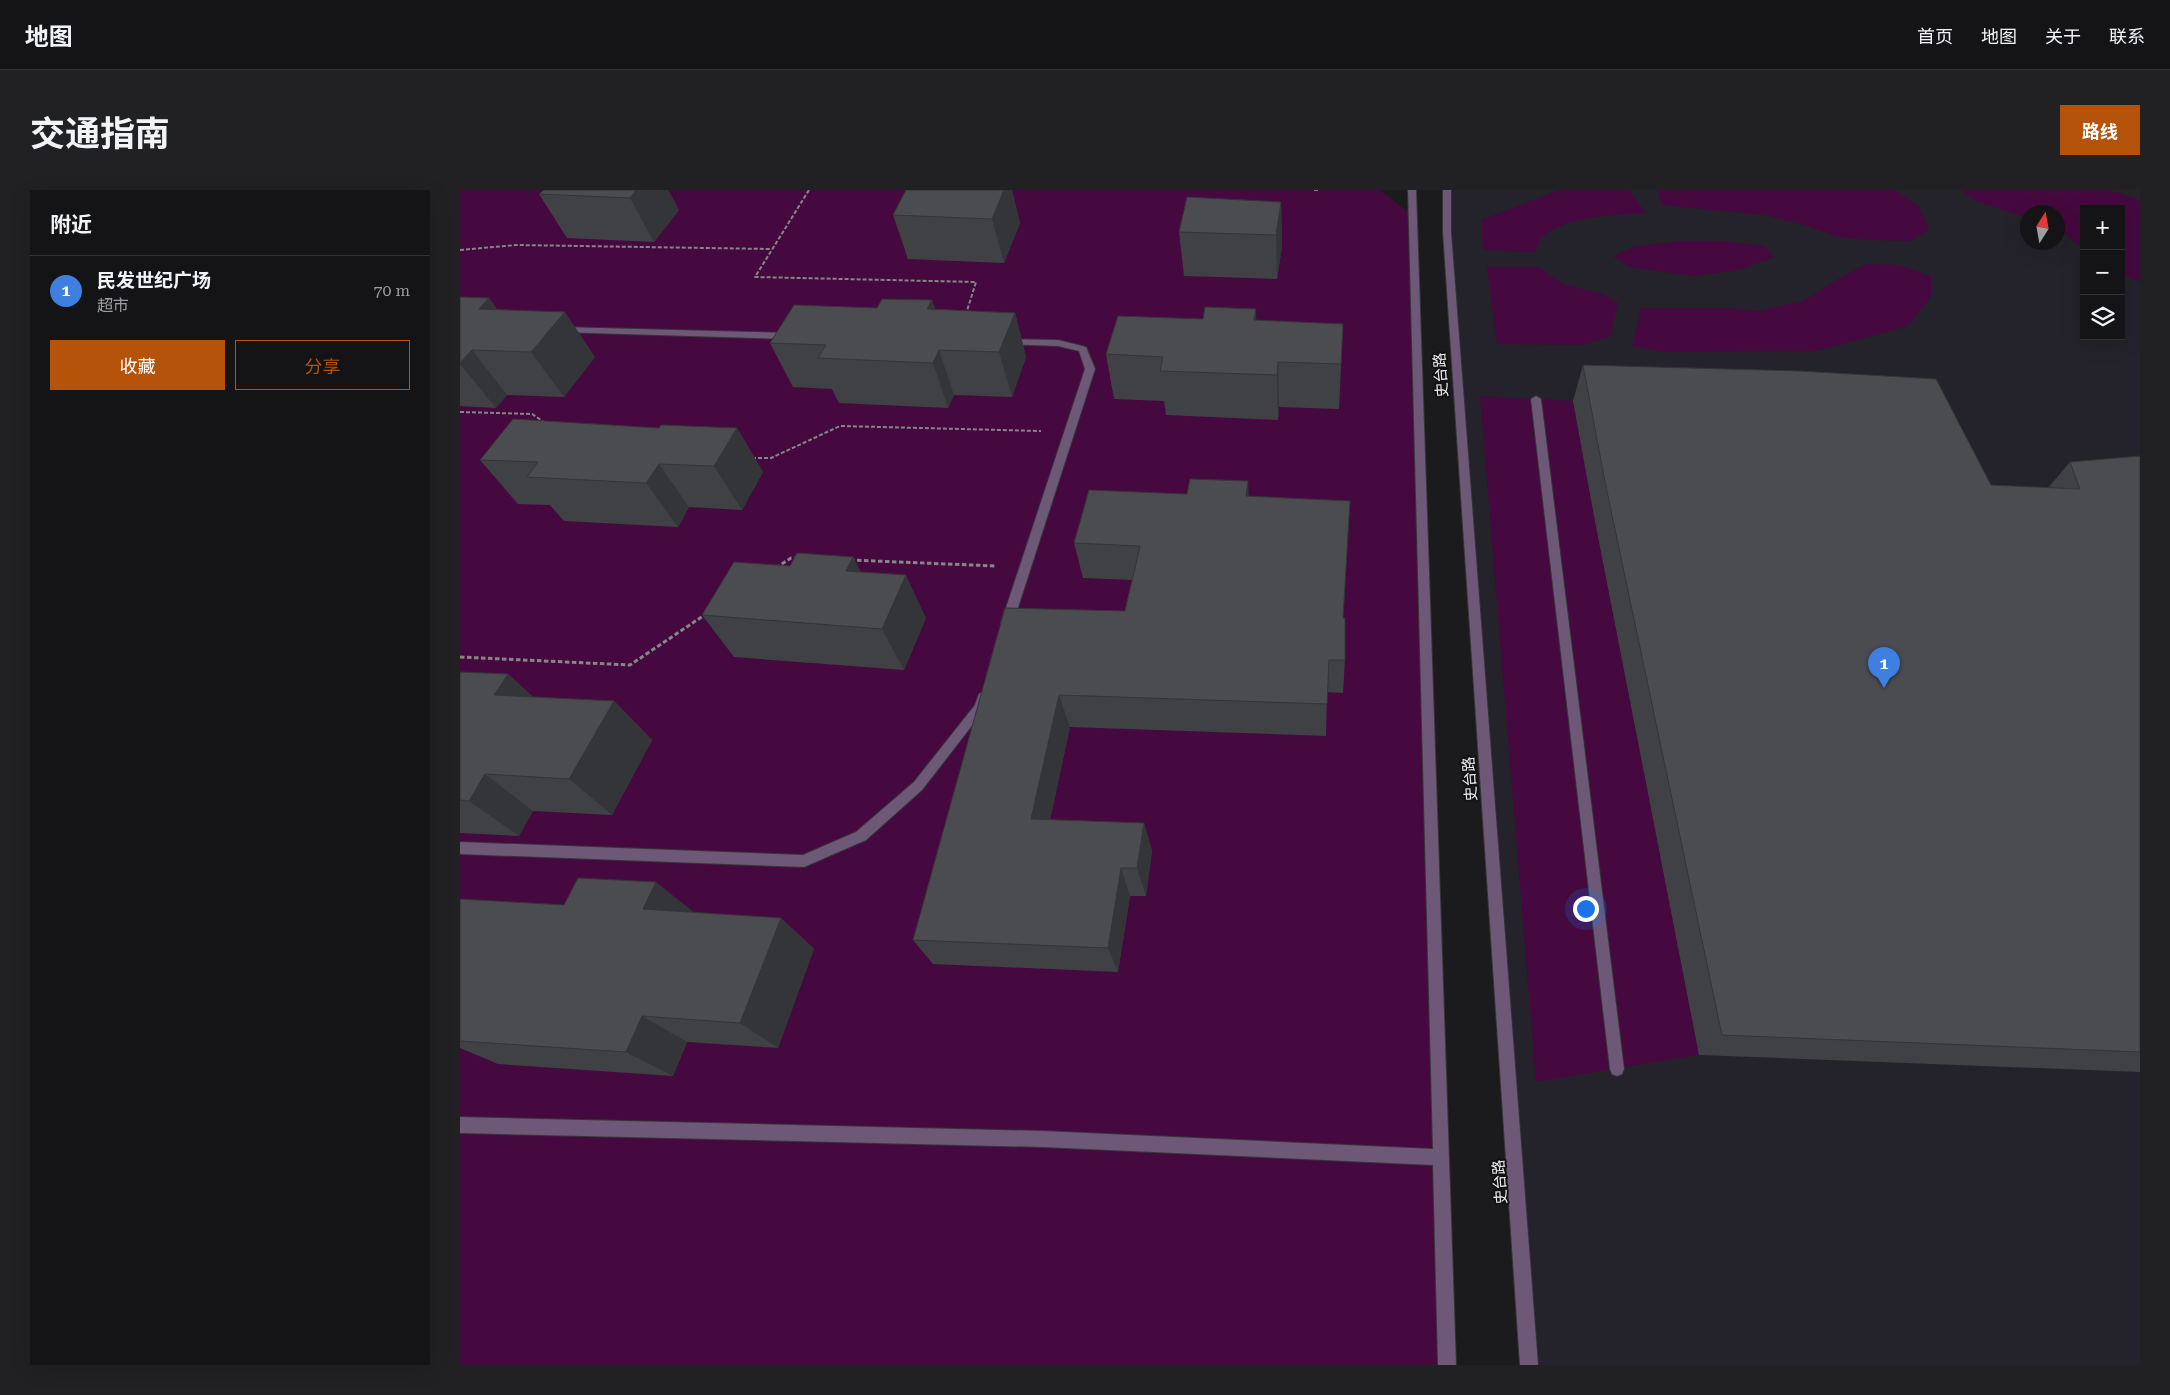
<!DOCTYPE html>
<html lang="zh">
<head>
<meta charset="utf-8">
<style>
  body { margin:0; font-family:"Roboto Serif","Noto Sans SC",serif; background:#212123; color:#f1f3f6 }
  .controls { position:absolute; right:15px; top:15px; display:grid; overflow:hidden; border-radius:0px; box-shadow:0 5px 20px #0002 }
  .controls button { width:45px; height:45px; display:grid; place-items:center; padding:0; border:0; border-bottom:1px solid #333335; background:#141416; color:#f1f3f6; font:25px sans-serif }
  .compass { position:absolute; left:1560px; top:15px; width:45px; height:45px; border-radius:50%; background:#141416; box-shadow:0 5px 20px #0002; rotate:11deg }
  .you { position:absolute; left:1125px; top:718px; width:18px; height:18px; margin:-12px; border:4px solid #fff; border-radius:50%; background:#1a73e8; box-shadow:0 0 0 8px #1a73e833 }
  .badge { display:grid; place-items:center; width:32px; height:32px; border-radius:50%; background:#b45309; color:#fff; font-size:16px; font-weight:700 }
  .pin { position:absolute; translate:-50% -41px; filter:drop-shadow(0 1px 2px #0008) }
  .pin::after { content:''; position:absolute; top:26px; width:18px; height:15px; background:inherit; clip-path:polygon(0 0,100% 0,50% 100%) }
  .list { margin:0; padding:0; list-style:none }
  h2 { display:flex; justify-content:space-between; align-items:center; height:65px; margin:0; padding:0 20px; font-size:21px }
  h2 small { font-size:16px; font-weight:400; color:#9d9ea1 }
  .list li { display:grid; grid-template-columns:32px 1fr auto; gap:15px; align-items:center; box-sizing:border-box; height:70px; padding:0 20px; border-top:1px solid #333335 }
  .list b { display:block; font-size:19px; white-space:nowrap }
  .list p { margin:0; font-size:16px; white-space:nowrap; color:#9d9ea1 }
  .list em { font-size:16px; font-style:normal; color:#9d9ea1 }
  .actions { display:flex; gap:10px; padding:15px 20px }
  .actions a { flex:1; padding:11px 0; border:1px solid #b45309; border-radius:0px; text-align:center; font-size:18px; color:#b45309 }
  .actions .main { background:#b45309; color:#fff }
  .icon { flex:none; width:28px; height:28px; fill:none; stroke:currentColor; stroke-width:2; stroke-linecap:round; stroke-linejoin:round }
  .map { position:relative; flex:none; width:1680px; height:1175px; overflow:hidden; border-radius:0px }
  header { display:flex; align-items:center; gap:30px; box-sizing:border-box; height:70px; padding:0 25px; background:#141416; border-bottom:1px solid #333335 }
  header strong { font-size:24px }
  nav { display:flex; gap:28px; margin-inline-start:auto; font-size:18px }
  .intro { display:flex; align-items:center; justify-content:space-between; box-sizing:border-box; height:120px; padding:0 30px }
  h1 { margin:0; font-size:35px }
  .button { padding:12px 22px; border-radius:0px; background:#b45309; color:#fff; font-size:18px; font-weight:700 }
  main { display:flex; gap:30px; padding:0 30px }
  aside { flex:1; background:#141416; border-radius:0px; box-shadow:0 5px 20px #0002 }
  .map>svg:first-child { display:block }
</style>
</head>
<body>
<header>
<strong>地图</strong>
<nav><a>首页</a><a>地图</a><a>关于</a><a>联系</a></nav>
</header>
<div class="intro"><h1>交通指南</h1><a class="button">路线</a></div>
<main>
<aside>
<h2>附近<small></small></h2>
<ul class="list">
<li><span class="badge" style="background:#3f7fe0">1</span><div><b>民发世纪广场</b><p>超市</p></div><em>70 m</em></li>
</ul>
<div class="actions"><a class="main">收藏</a><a>分享</a></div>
</aside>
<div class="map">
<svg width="1680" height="1175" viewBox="0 0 1680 1175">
  <rect width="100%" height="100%" fill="#1b1b1e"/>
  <path fill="#24222b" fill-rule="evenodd" d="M 988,0 L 1680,0 L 1680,1175 L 1069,1175 L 1021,508 ZM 1624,19 L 1661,19 L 1661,146 L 1624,146 ZM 1568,22 L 1598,22 L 1598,52 L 1568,52 Z"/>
  <path fill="#45093f" d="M 0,0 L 920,0 L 953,26 L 987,1175 L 0,1175 Z
    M 1099,0 L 1171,0 L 1170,2 L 1186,23 C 1156,24 1108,27 1085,45 C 1080,48 1078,57 1075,62 L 1023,60 L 1021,30 Z
    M 1197,0 L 1435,0 L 1459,16 L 1469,40 L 1451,51 L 1411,50 L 1378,47 L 1348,36 L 1305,25 L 1202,15 Z
    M 1502,0 L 1649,0 L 1680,10 L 1680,92 L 1661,84 L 1661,19 L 1624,19 L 1624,59 L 1598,39 L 1598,22 L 1568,22 L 1567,28 L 1512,10 Z
    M 1222,51 L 1262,51 L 1304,56 L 1315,67 L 1279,80 L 1233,86 L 1169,77 L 1153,66 L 1176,56 Z
    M 1406,74 L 1439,75 L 1471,86 L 1471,107 L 1448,136 L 1357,161 L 1204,162 L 1172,156 L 1181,118 L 1267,118 L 1297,121 L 1343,111 L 1383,86 Z
    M 1027,77 L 1079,77 L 1103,94 L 1143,104 L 1158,113 L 1150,147 L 1121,155 L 1037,154 Z
    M 1020,206 L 1113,211 L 1134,326 L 1239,865 L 1076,892 Z"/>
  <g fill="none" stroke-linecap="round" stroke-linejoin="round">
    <defs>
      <path id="minor" d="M 948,0 L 956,0 L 996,1175 L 978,1175 L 973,975 L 583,957 L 0,943 L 0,927 L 583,941 L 973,959 Z
        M 983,0 L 991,0 L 991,42 L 1078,1175 L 1060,1175 L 983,42 Z
        M 100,137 L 330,143 L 334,146 L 330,149 L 97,142 L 96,140 Z
        M 547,149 L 598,150 L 626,157 L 635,179 L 553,433 L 547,437 L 541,433 L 625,179 L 619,161 L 598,156 L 544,154 L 544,150 Z
        M 1076,206 L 1081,209 L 1164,879 L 1162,884 L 1157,886 L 1152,884 L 1150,879 L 1071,209 Z
        M 523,502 L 527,504 L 529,507 L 524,520 L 462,600 L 406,650 L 344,677 L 0,664 L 0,652 L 343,665 L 396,642 L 454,592 L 515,515 L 519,504 Z"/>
    </defs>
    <use href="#minor" stroke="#353537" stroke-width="2"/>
    <path stroke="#868689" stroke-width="2" stroke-dasharray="4 2" stroke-linecap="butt" d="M 349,0 L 295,87 L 516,92 L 506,124
      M 854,0 L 858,0
      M 0,60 L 56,55 L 311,59
      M 0,222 L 72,224 L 84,232
      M 292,268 L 311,268 L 380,236 L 581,241"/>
    <path stroke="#868689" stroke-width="3" stroke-dasharray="4.5 2.5" stroke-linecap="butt" d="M 390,370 L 536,376
      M 316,378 L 331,368 L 337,368
      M 0,467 L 170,475 L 246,424"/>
    <use href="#minor" fill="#6d5877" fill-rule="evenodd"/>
  </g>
  <path fill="#404145" d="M 84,0 L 208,0 L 219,20 L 194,52 L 107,48 L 79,4 Z
    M 446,0 L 552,0 L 560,33 L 544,73 L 448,69 L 433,25 Z
    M 821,12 L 822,56 L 817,89 L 724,86 L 719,42 Z
    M 0,107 L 29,108 L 37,120 L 135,167 L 104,207 L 47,205 L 36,218 L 0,216 Z
    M 472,110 L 475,119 L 555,123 L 566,167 L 552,207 L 494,205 L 488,218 L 379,213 L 372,199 L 333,197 L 310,153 L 417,118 Z
    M 743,129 L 883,134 L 879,219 L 819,217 L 818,230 L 706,225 L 704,211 L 654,209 L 646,164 Z
    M 1123,175 L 1531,295 L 1588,298 L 1610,272 L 1680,266 L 1680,882 L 1239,865 L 1134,326 L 1113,211 Z
    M 199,238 L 277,238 L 303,282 L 282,320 L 229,317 L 218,337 L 104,331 L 90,315 L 58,314 L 20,270 Z
    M 789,306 L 883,428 L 885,470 L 883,503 L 867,502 L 866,546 L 610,537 L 590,630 L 684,633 L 692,661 L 686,706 L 670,706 L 658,782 L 473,774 L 453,750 L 545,418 L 665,421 L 672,390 L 623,388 L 614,353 Z
    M 401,382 L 466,428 L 444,480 L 274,467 L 242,425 Z
    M 0,482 L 48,484 L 73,507 L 154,511 L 192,550 L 152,625 L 73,621 L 59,646 L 0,643 Z
    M 0,709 L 321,728 L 354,759 L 318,858 L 227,852 L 213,886 L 38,874 L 0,858 Z"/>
  <path fill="#343538" d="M 176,0 L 208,0 L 219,20 L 194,52 L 170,8 Z
    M 544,0 L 552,0 L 560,33 L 544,73 L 532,29 Z
    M 821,12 L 822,56 L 817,89 L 816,45 Z
    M 29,108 L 62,153 L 19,119 Z
    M 472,110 L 487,155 L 467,119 Z
    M 796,119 L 797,164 L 794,130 Z
    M 105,122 L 135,167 L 104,207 L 71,162 Z
    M 555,123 L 566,167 L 552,207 L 539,162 Z
    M 12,160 L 47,205 L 36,218 L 0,174 Z
    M 479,160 L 494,205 L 488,218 L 473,173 Z
    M 818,172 L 819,217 L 818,230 L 817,185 Z
    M 277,238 L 303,282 L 282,320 L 254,276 Z
    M 199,274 L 229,317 L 218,337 L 186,293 Z
    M 788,291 L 790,327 L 786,306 Z
    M 393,367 L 416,410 L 386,381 Z
    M 446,385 L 466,428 L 444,480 L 422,439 Z
    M 48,484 L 92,524 L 34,505 Z
    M 599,505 L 610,537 L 584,658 L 571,629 Z
    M 154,511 L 192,550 L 152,625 L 109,589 Z
    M 25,584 L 73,621 L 59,646 L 9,611 Z
    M 684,633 L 692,661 L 686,706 L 677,678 Z
    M 661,678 L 670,706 L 658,782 L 648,758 Z
    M 196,692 L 236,724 L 183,719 Z
    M 321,728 L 354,759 L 318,858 L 280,833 Z
    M 182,826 L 227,852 L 213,886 L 166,862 Z"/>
  <path fill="#4b4c50" stroke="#343538" d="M 84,0 L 176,0 L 170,8 L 79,4 Z
    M 446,0 L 544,0 L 532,29 L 433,25 Z
    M 727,7 L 821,12 L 816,45 L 719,42 Z
    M 0,107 L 29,108 L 19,119 L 105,122 L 71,162 L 12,160 L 0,173 Z
    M 422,109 L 472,110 L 467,119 L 555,123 L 539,162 L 479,160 L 473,173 L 358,168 L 366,155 L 310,153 L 334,115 L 417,118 Z
    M 745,117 L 796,119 L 794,130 L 883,134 L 881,174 L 818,172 L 817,185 L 700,181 L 703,167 L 646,164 L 658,126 L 743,129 Z
    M 1123,175 L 1340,181 L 1476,189 L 1531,295 L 1620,299 L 1610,272 L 1680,266 L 1680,862 L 1262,845 L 1145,292 Z
    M 53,229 L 199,238 L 201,235 L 277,238 L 254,276 L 199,274 L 186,293 L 67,287 L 78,272 L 20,270 Z
    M 730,289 L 788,291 L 786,306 L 890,311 L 883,428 L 885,428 L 885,470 L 869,470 L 867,514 L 599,505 L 571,629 L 684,633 L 677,678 L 661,678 L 648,758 L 453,750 L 545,418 L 665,421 L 680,356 L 614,353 L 629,300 L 727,304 Z
    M 337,363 L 393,367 L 386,381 L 446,385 L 422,439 L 242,425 L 274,372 L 330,376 Z
    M 0,482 L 48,484 L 34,505 L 154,511 L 109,589 L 25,584 L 9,611 L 0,610 Z
    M 118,688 L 196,692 L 183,719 L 321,728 L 280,833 L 182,826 L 166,862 L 0,851 L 0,709 L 104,715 Z"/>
  <g text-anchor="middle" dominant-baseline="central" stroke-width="4" stroke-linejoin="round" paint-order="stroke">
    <g font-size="15" fill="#f0f0f2" stroke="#121215">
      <text transform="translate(981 185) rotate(-94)">史台路</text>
      <text transform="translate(1010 589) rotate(-94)">史台路</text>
      <text transform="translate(1040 992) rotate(-94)">史台路</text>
    </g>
  </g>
</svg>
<div class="controls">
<button>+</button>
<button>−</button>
<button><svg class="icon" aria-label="layers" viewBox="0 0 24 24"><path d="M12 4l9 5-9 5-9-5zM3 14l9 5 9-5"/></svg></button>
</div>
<svg class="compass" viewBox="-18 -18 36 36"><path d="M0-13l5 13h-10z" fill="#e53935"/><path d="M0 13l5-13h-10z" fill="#9d9ea1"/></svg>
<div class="you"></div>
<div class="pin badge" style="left:1424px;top:498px;background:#3f7fe0">1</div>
</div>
</main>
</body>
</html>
